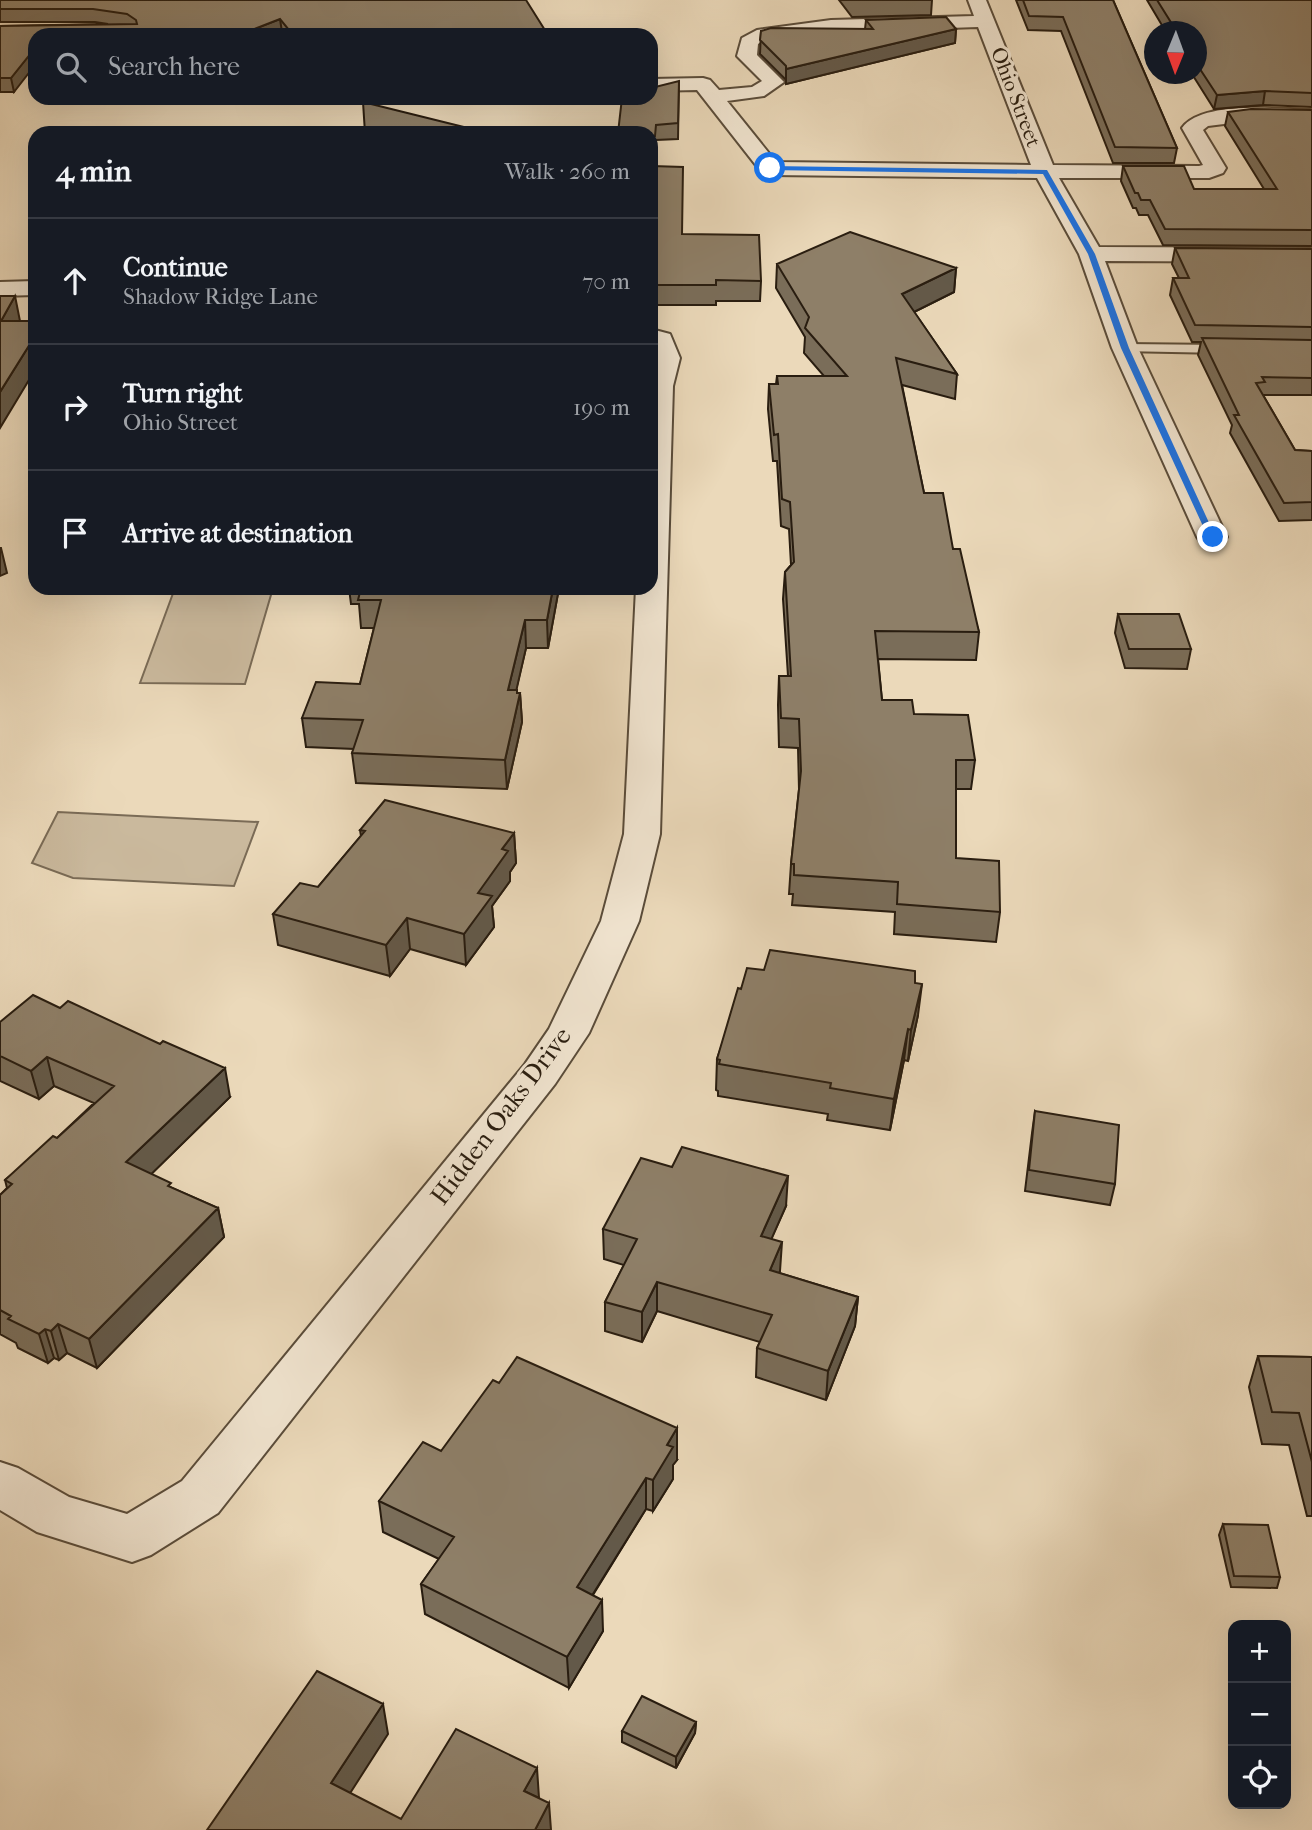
<!DOCTYPE html>
<html lang="en">
<head>
<meta charset="utf-8">
<style>
  body { margin:0; font-family:"IM FELL French Canon",serif; background:#20242c; color:#f1f3f6 }
  .controls { position:absolute; right:21px; bottom:21px; display:grid; overflow:hidden; border-radius:14px; box-shadow:0 7px 28px #0002 }
  .controls button { width:63px; height:63px; display:grid; place-items:center; padding:0; border:0; border-bottom:2px solid #363941; background:#171b24; color:#f1f3f6; font:35px sans-serif }
  .compass { position:absolute; left:1144px; top:21px; width:63px; height:63px; border-radius:50%; background:#171b24; box-shadow:0 7px 28px #0002; rotate:181deg }
  .stop { position:absolute; width:21px; height:21px; margin:-16px; border:5px solid #1a73e8; border-radius:50%; background:#fff }
  .stop.end { background:#1a73e8; border-color:#fff; box-shadow:0 2px 7px #0008 }
  .list { margin:0; padding:0; list-style:none }
  h2 { display:flex; justify-content:space-between; align-items:center; height:91px; margin:0; padding:0 28px; font-size:30px }
  h2 small { font-size:23px; font-weight:400; color:#9ea1a6 }
  .list li { display:grid; grid-template-columns:46px 1fr auto; gap:21px; align-items:center; box-sizing:border-box; height:126px; padding:0 28px; border-top:2px solid #363941 }
  .list b { display:block; font-size:26px; white-space:nowrap }
  .list p { margin:0; font-size:23px; white-space:nowrap; color:#9ea1a6 }
  .list em { font-size:23px; font-style:normal; color:#9ea1a6 }
  .icon { flex:none; width:38px; height:38px; fill:none; stroke:currentColor; stroke-width:2; stroke-linecap:round; stroke-linejoin:round }
  .map { position:relative; flex:none; width:1312px; height:1830px; overflow:hidden }
  .search { position:absolute; background:#171b24; box-shadow:0 7px 28px #0002; left:28px; top:28px; width:630px; height:77px; display:flex; align-items:center; gap:18px; box-sizing:border-box; padding:0 24px; border-radius:21px; color:#9ea1a6; font-size:26px }
  .panel { position:absolute; background:#171b24; box-shadow:0 7px 28px #0002; left:28px; top:126px; width:630px; height:469px; border-radius:21px }
  .map>svg:first-child { display:block }
</style>
</head>
<body>
<div class="map">
<svg width="1312" height="1830" viewBox="0 0 1312 1830">
  <rect width="100%" height="100%" fill="#ebd9ba"/>
  <filter id="stains"><feTurbulence type="fractalNoise" baseFrequency=".00286" numOctaves="4"/><feColorMatrix values="0 0 0 0 .2 0 0 0 0 .09 0 0 0 0 .02 0 0 0 .5 -.17"/></filter>
  <radialGradient id="worn" r=".72"><stop offset=".6" stop-color="#630" stop-opacity="0"/><stop offset="1" stop-color="#630" stop-opacity=".3"/></radialGradient>
  <path fill="#cab99d" stroke="#7a6b56" stroke-width="2" d="M 175,588 L 273,588 L 245,684 L 140,683 Z
    M 58,812 L 258,822 L 234,886 L 73,878 L 32,863 Z"/>
  <g fill="none" stroke-linecap="round" stroke-linejoin="round">
    <defs>
      <path id="service" d="M 1125,344 L 1223,345 L 1229,349 L 1223,353 L 1120,351 L 1119,348 Z"/>
      <path id="minor" d="M 968,0 L 986,0 L 1053,165 L 1199,166 L 1203,165 L 1182,128 C 1202,100 1281,109 1312,110 L 1312,122 L 1248,121 L 1208,126 L 1203,130 L 1226,168 L 1223,173 L 1209,178 L 1059,178 L 1099,247 L 1312,248 L 1312,262 L 1105,261 L 1138,348 L 1227,537 L 1223,543 L 1212,546 L 1201,543 L 1197,537 L 1112,348 L 1079,254 L 1037,178 L 770,175 L 762,173 L 697,90 L 651,91 L 651,79 L 703,78 L 710,80 L 719,90 L 752,87 L 762,81 L 737,56 L 742,38 L 757,30 L 831,20 L 974,16 ZM 978,27 L 1031,165 L 776,162 L 727,101 L 764,96 L 784,82 L 757,55 L 758,44 L 762,41 L 831,32 Z
        M 35,281 L 35,295 L 0,296 L 0,282 Z
        M 651,329 L 670,334 L 680,358 L 673,386 L 660,834 L 639,921 L 589,1033 L 555,1084 L 218,1513 L 151,1555 L 132,1562 L 37,1532 L 0,1510 L 0,1462 L 18,1468 L 69,1497 L 127,1514 L 182,1481 L 525,1064 L 549,1029 L 601,921 L 624,834 L 636,588 L 651,588 L 651,370 L 654,358 Z"/>
    </defs>
    <use href="#service" stroke="#5a4c3a" stroke-width="4"/>
    <use href="#minor" stroke="#5a4c3a" stroke-width="4"/>
    <use href="#service" fill="#f2e6d2" fill-rule="evenodd"/>
    <use href="#minor" fill="#f2e6d2" fill-rule="evenodd"/>
  </g>
  <path fill="#7a6d59" stroke="#291d10" stroke-width="2" d="M 0,0 L 548,35 L 284,35 L 282,32 L 275,35 L 35,35 L 14,92 L 0,92 L 0,26 L 108,24 L 95,22 L 0,22 Z
    M 839,0 L 932,0 L 931,15 L 852,17 Z
    M 1016,0 L 1113,0 L 1177,148 L 1174,163 L 1113,163 L 1061,31 L 1028,30 Z
    M 1147,0 L 1312,0 L 1312,107 L 1263,105 L 1214,109 L 1192,74 L 1196,74 L 1196,32 L 1166,32 Z
    M 866,20 L 956,29 L 955,43 L 786,84 L 786,80 L 760,54 L 761,31 L 865,29 Z
    M 679,81 L 678,139 L 656,140 L 655,152 L 651,151 L 651,133 Z
    M 1312,110 L 1312,246 L 1163,245 L 1148,215 L 1139,215 L 1136,208 L 1133,208 L 1121,181 L 1123,166 L 1194,189 L 1264,189 L 1225,126 L 1228,112 Z
    M 651,186 L 682,234 L 761,281 L 760,301 L 716,301 L 716,305 L 651,305 Z
    M 1175,248 L 1312,249 L 1312,395 L 1263,395 L 1295,450 L 1312,451 L 1312,520 L 1279,521 L 1230,433 L 1232,425 L 1198,355 L 1201,342 L 1192,342 L 1170,295 L 1173,278 L 1179,278 L 1172,264 Z
    M 777,264 L 956,268 L 954,292 L 914,312 L 957,374 L 955,399 L 902,385 L 924,493 L 953,549 L 979,632 L 976,660 L 878,659 L 882,700 L 914,714 L 975,760 L 971,789 L 956,789 L 956,858 L 1000,912 L 996,942 L 894,934 L 895,912 L 792,905 L 793,894 L 789,894 L 791,864 L 799,789 L 798,748 L 779,747 L 778,705 L 779,676 L 788,676 L 783,599 L 785,572 L 791,565 L 789,529 L 781,526 L 777,461 L 773,461 L 768,409 L 769,384 L 776,384 L 777,376 L 824,376 L 804,353 L 805,337 L 776,288 Z
    M 349,588 L 559,588 L 548,648 L 526,648 L 516,690 L 517,693 L 520,693 L 522,722 L 507,789 L 356,783 L 352,753 L 354,749 L 306,747 L 302,718 L 360,684 L 374,628 L 361,628 L 359,604 L 351,604 Z
    M 1118,614 L 1191,649 L 1187,669 L 1125,668 L 1115,633 Z
    M 360,830 L 514,833 L 516,863 L 510,872 L 510,881 L 492,906 L 494,927 L 466,965 L 410,949 L 390,976 L 278,945 L 273,914 L 318,887 L 361,836 Z
    M 764,970 L 915,983 L 918,1015 L 908,1061 L 904,1060 L 890,1130 L 827,1120 L 828,1114 L 718,1096 L 718,1091 L 716,1090 L 717,1059 L 741,989 Z
    M 0,1022 L 230,1097 L 151,1174 L 172,1188 L 218,1208 L 224,1237 L 97,1368 L 67,1353 L 59,1360 L 54,1358 L 48,1363 L 18,1348 L 16,1343 L 0,1334 L 0,1195 L 7,1188 L 5,1180 L 57,1138 L 94,1103 L 54,1086 L 39,1099 L 0,1081 Z
    M 1035,1111 L 1115,1184 L 1110,1205 L 1025,1191 L 1032,1133 Z
    M 786,1206 L 771,1239 L 780,1271 L 779,1273 L 858,1297 L 855,1326 L 826,1400 L 756,1377 L 757,1348 L 760,1342 L 657,1311 L 642,1342 L 605,1331 L 605,1302 L 624,1265 L 604,1259 L 603,1229 Z
    M 1258,1356 L 1312,1357 L 1312,1516 L 1307,1516 L 1289,1445 L 1262,1444 L 1249,1387 Z
    M 441,1451 L 677,1460 L 673,1465 L 673,1479 L 653,1511 L 646,1509 L 593,1595 L 603,1631 L 569,1688 L 425,1614 L 421,1584 L 439,1559 L 383,1532 L 379,1501 Z
    M 1223,1524 L 1280,1577 L 1277,1588 L 1231,1587 L 1219,1535 Z
    M 696,1722 L 695,1733 L 676,1768 L 622,1742 L 622,1731 Z"/>
  <path fill="#635949" stroke="#291d10" stroke-width="2" d="M 280,19 L 282,32 L 275,35 L 239,35 Z
    M 956,29 L 955,43 L 786,84 L 786,69 Z
    M 35,48 L 35,65 L 14,92 L 11,78 Z
    M 1265,91 L 1263,105 L 1214,109 L 1217,95 Z
    M 956,268 L 954,292 L 900,319 L 902,294 Z
    M 15,296 L 20,321 L 6,346 L 1,321 Z
    M 35,336 L 35,370 L 0,428 L 0,392 Z
    M 0,548 L 1,548 L 7,573 L 0,576 Z
    M 553,588 L 559,588 L 548,648 L 547,620 Z
    M 525,620 L 526,648 L 510,718 L 508,690 Z
    M 520,693 L 522,722 L 507,789 L 505,760 Z
    M 514,833 L 516,863 L 510,872 L 510,881 L 492,906 L 494,927 L 466,965 L 464,934 L 478,893 L 502,849 Z
    M 407,918 L 410,949 L 390,976 L 386,945 Z
    M 922,984 L 918,1015 L 908,1061 L 911,1030 Z
    M 908,1029 L 904,1060 L 890,1130 L 894,1099 Z
    M 47,1057 L 54,1086 L 39,1099 L 31,1071 Z
    M 225,1068 L 230,1097 L 134,1191 L 126,1162 Z
    M 788,1176 L 786,1206 L 760,1265 L 761,1236 Z
    M 218,1208 L 224,1237 L 97,1368 L 89,1339 Z
    M 782,1242 L 780,1271 L 768,1299 L 770,1270 Z
    M 657,1282 L 657,1311 L 642,1342 L 642,1312 Z
    M 858,1297 L 855,1326 L 826,1400 L 828,1371 Z
    M 58,1324 L 67,1353 L 59,1360 L 51,1331 Z
    M 45,1329 L 54,1358 L 48,1363 L 39,1334 Z
    M 677,1428 L 677,1460 L 673,1465 L 673,1479 L 653,1511 L 653,1480 L 667,1445 Z
    M 646,1478 L 646,1509 L 578,1618 L 577,1587 Z
    M 602,1600 L 603,1631 L 569,1688 L 567,1657 Z
    M 383,1704 L 388,1734 L 338,1812 L 331,1783 Z
    M 696,1722 L 695,1733 L 676,1768 L 676,1757 Z
    M 537,1768 L 539,1798 L 524,1791 Z
    M 549,1803 L 551,1830 L 535,1830 Z"/>
  <path fill="#8e7f68" stroke="#291d10" stroke-width="2" d="M 0,0 L 526,0 L 548,35 L 293,35 L 280,19 L 239,35 L 35,35 L 35,48 L 11,78 L 0,78 L 0,26 L 137,24 L 136,20 L 127,14 L 93,9 L 0,9 Z
    M 1023,0 L 1113,0 L 1177,148 L 1115,147 L 1063,17 L 1029,16 Z
    M 1157,0 L 1312,0 L 1312,93 L 1265,91 L 1217,95 L 1196,63 L 1196,32 L 1177,32 Z
    M 946,17 L 956,29 L 786,69 L 786,66 L 760,40 L 761,31 L 771,28 L 873,29 L 866,20 Z
    M 679,81 L 678,123 L 656,125 L 655,136 L 651,136 L 651,133 L 618,133 L 622,98 L 651,98 L 651,88 Z
    M 363,102 L 488,133 L 365,133 Z
    M 1251,109 L 1312,110 L 1312,230 L 1165,229 L 1150,200 L 1141,200 L 1138,193 L 1135,193 L 1123,166 L 1184,166 L 1194,189 L 1277,189 L 1228,112 Z
    M 652,166 L 683,167 L 682,234 L 759,235 L 761,281 L 716,280 L 716,285 L 651,285 L 651,186 Z
    M 850,232 L 956,268 L 902,294 L 957,374 L 896,358 L 924,493 L 943,493 L 953,549 L 960,549 L 979,632 L 875,631 L 882,700 L 912,700 L 914,714 L 968,715 L 975,760 L 956,760 L 956,858 L 999,861 L 1000,912 L 897,904 L 898,882 L 794,875 L 794,864 L 791,864 L 801,771 L 799,719 L 781,718 L 779,676 L 791,676 L 785,572 L 794,562 L 790,502 L 782,499 L 778,434 L 774,435 L 769,384 L 778,384 L 777,376 L 847,376 L 805,328 L 809,317 L 777,264 Z
    M 1175,248 L 1312,249 L 1312,327 L 1195,325 L 1173,278 L 1189,278 Z
    M 0,296 L 15,296 L 1,321 L 35,321 L 35,336 L 0,392 Z
    M 1202,338 L 1312,340 L 1312,378 L 1262,377 L 1265,382 L 1256,383 L 1295,450 L 1312,451 L 1312,502 L 1284,503 L 1234,415 L 1239,415 Z
    M 361,588 L 553,588 L 547,620 L 525,620 L 508,690 L 517,690 L 517,693 L 520,693 L 505,760 L 352,753 L 363,720 L 302,718 L 316,682 L 360,684 L 381,600 L 358,600 Z
    M 1118,614 L 1179,614 L 1191,649 L 1129,649 Z
    M 385,800 L 514,833 L 502,849 L 508,851 L 478,893 L 492,896 L 464,934 L 407,918 L 386,945 L 273,914 L 300,883 L 318,887 L 365,831 L 360,830 Z
    M 770,950 L 915,971 L 915,983 L 922,984 L 911,1030 L 908,1029 L 894,1099 L 830,1088 L 831,1083 L 719,1064 L 720,1060 L 717,1059 L 738,988 L 741,989 L 747,968 L 764,970 Z
    M 33,995 L 60,1008 L 68,1001 L 160,1044 L 163,1041 L 225,1068 L 126,1162 L 171,1183 L 168,1186 L 218,1208 L 89,1339 L 58,1324 L 51,1331 L 45,1329 L 39,1334 L 8,1319 L 11,1316 L 0,1310 L 0,1195 L 12,1184 L 5,1180 L 53,1136 L 57,1138 L 114,1086 L 47,1057 L 31,1071 L 0,1056 L 0,1022 Z
    M 1035,1111 L 1119,1125 L 1115,1184 L 1029,1170 Z
    M 682,1147 L 788,1176 L 761,1236 L 782,1242 L 770,1270 L 858,1297 L 828,1371 L 757,1348 L 772,1315 L 657,1282 L 642,1312 L 605,1302 L 637,1239 L 603,1229 L 641,1158 L 672,1167 Z
    M 1258,1356 L 1312,1357 L 1312,1462 L 1299,1413 L 1272,1412 Z
    M 517,1357 L 677,1428 L 667,1445 L 673,1447 L 653,1480 L 646,1478 L 577,1587 L 602,1600 L 567,1657 L 421,1584 L 454,1537 L 379,1501 L 423,1442 L 441,1451 L 493,1380 L 499,1383 Z
    M 1223,1524 L 1268,1525 L 1280,1577 L 1234,1576 Z
    M 317,1671 L 383,1704 L 331,1783 L 401,1819 L 456,1729 L 537,1768 L 524,1791 L 549,1803 L 535,1830 L 207,1830 Z
    M 642,1696 L 696,1722 L 676,1757 L 622,1731 Z"/>
  <path fill="#1a73e8" d="M 770,166 L 1047,170 L 1095,254 L 1129,348 L 1216,538 L 1208,537 L 1121,348 L 1088,254 L 1043,174 L 768,170 Z"/>
  <g text-anchor="middle" dominant-baseline="central" stroke-width="6" stroke-linejoin="round" paint-order="stroke">
    <g font-size="21" fill="#291d10" stroke="#f2e6d2">
      <text transform="translate(1016 97) rotate(69)">Ohio Street</text>
    </g>
    <g font-size="26" fill="#291d10" stroke="#f2e6d2">
      <text transform="translate(501 1116) rotate(-53)">Hidden Oaks Drive</text>
    </g>
  </g>
  <rect width="100%" height="100%" filter="url(#stains)"/>
  <rect width="100%" height="100%" fill="url(#worn)"/>
</svg>
<div class="controls">
<button>+</button>
<button>−</button>
<button><svg class="icon" aria-label="locate" viewBox="0 0 24 24"><circle cx="12" cy="12" r="6"/><path d="M12 2v4M12 18v4M2 12h4M18 12h4"/></svg></button>
</div>
<svg class="compass" viewBox="-18 -18 36 36"><path d="M0-13l5 13h-10z" fill="#e53935"/><path d="M0 13l5-13h-10z" fill="#9ea1a6"/></svg>
<div class="stop" style="left:770px;top:168px"></div>
<div class="stop end" style="left:1213px;top:537px"></div>
<div class="search"><svg class="icon" aria-label="search" viewBox="0 0 24 24"><circle cx="10" cy="10" r="6"/><path d="M15 15l6 6"/></svg>Search here</div>
<section class="panel">
<h2>4 min<small>Walk · 260 m</small></h2>
<ul class="list">
<li><svg class="icon" aria-label="ahead" viewBox="0 0 24 24"><path d="M12 20V5M6 11l6-6 6 6"/></svg><div><b>Continue</b><p>Shadow Ridge Lane</p></div><em>70 m</em></li>
<li><svg class="icon" aria-label="right" viewBox="0 0 24 24"><path d="M7 20v-9h11M14 6l5 5-5 5"/></svg><div><b>Turn right</b><p>Ohio Street</p></div><em>190 m</em></li>
<li><svg class="icon" aria-label="arrive" viewBox="0 0 24 24"><path d="M6 21V4h12l-3 4 3 4H6"/></svg><div><b>Arrive at destination</b></div></li>
</ul>
</section>
</div>
</body>
</html>
